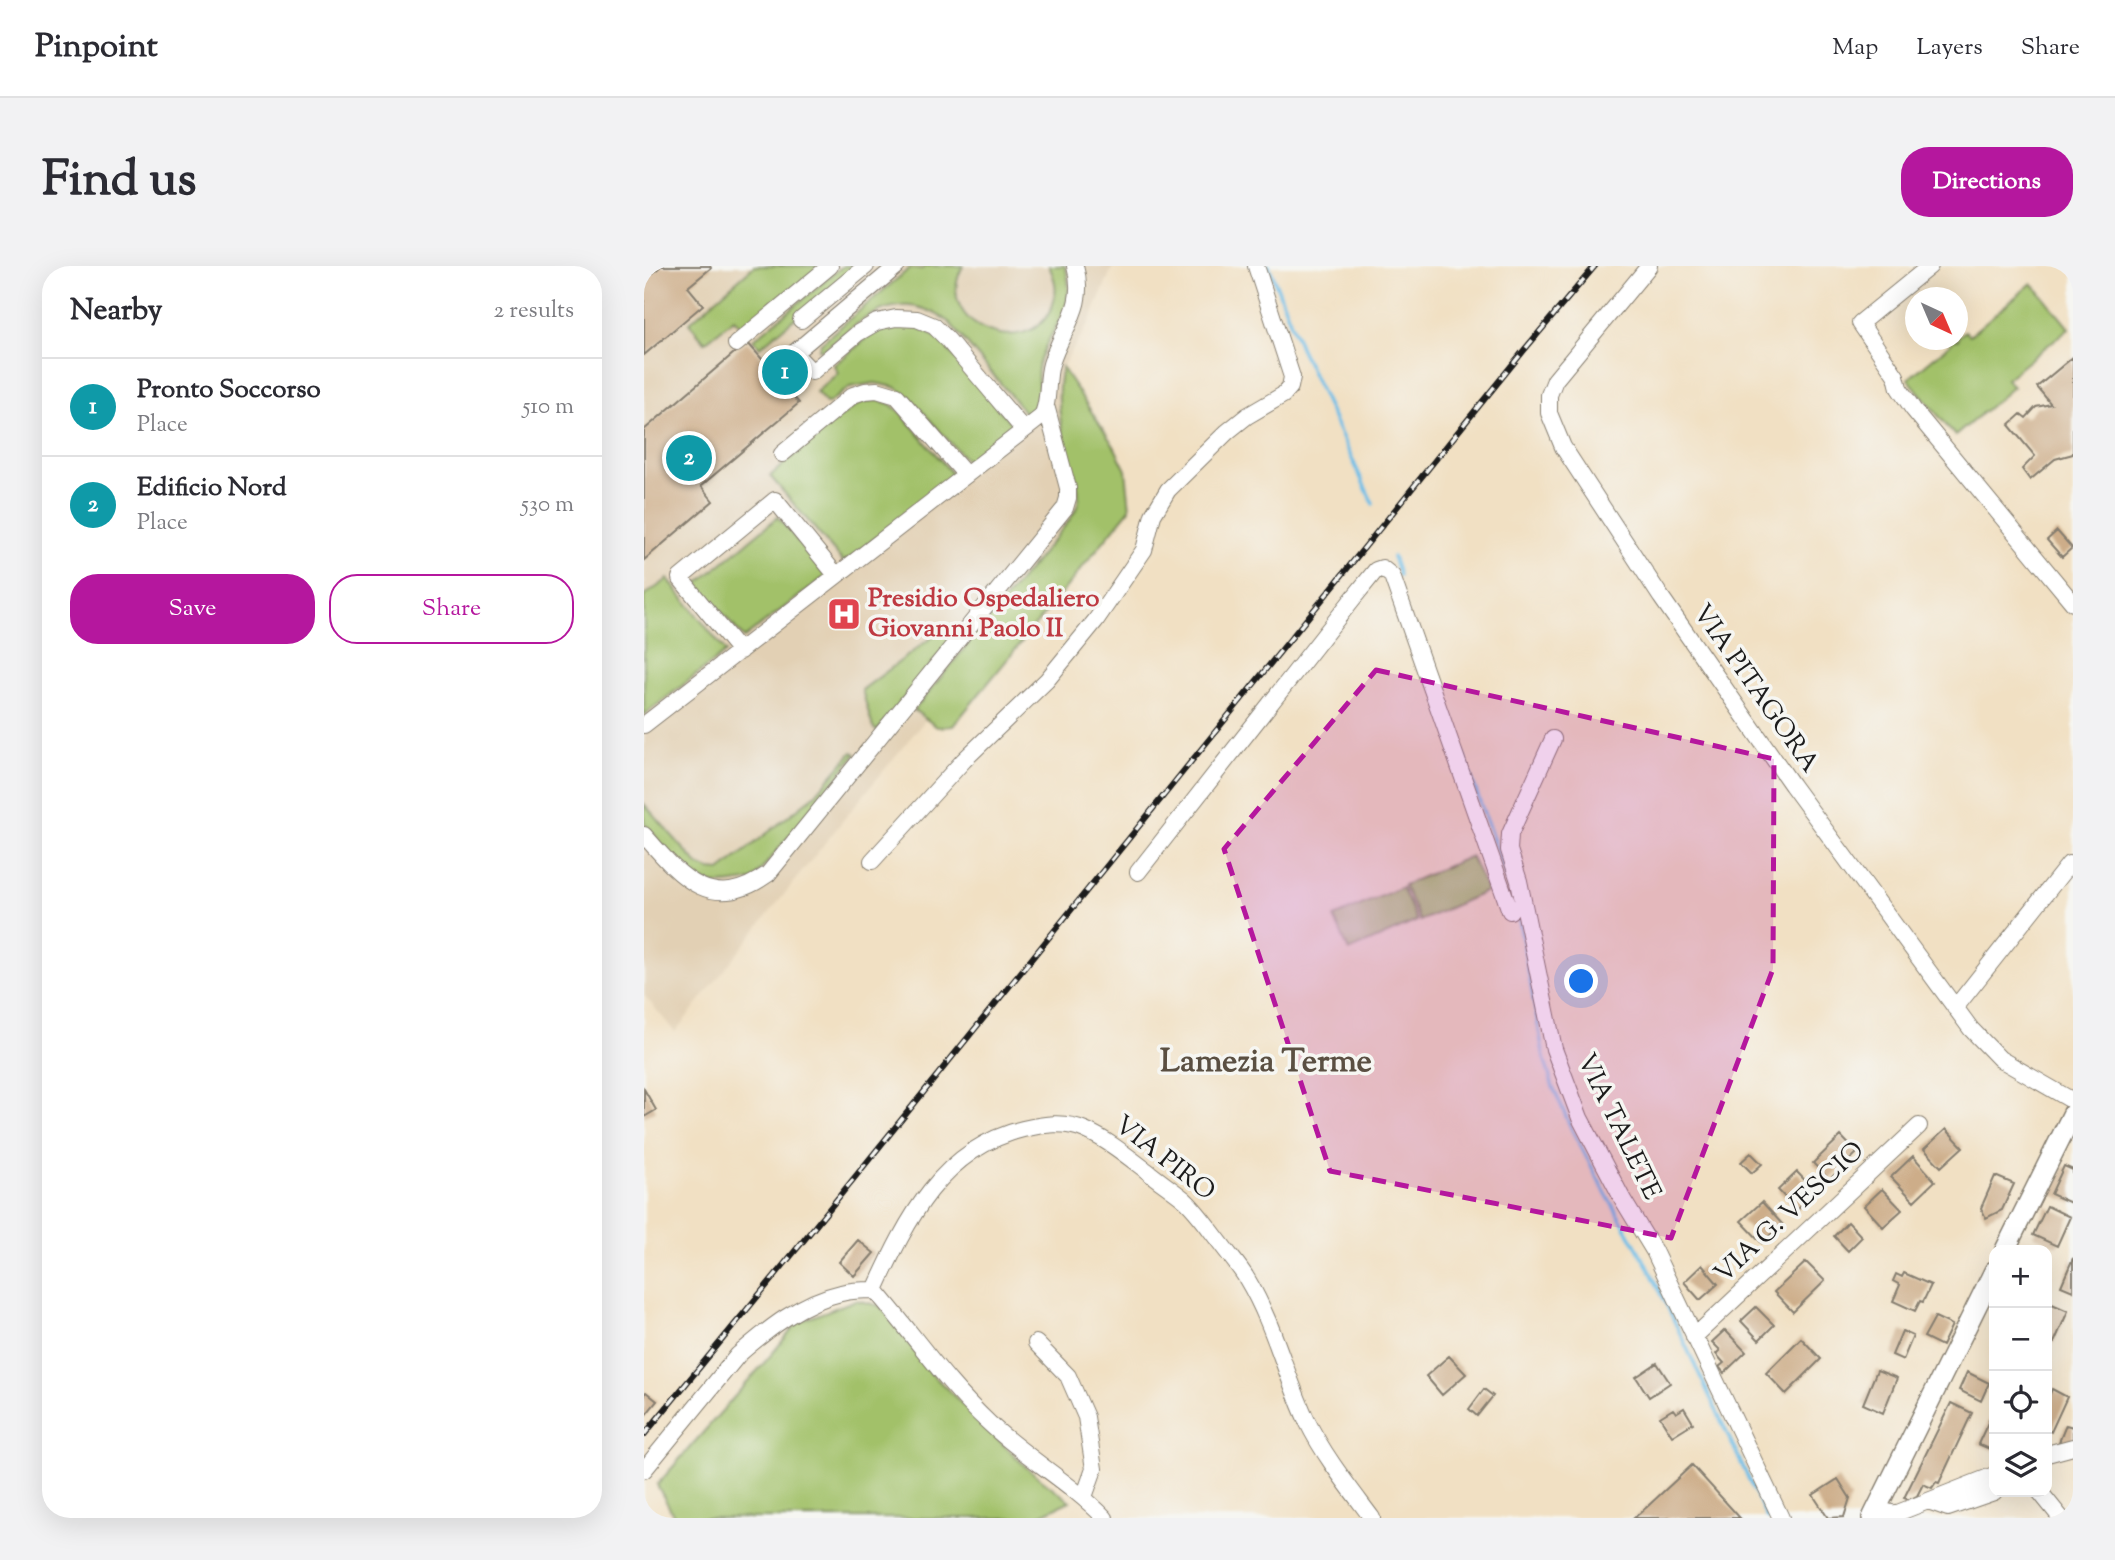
<!DOCTYPE html>
<html lang="en">
<head>
<meta charset="utf-8">
<style>
  body { margin:0; font-family:"Sorts Mill Goudy",serif; background:#f2f2f3; color:#2b2b33 }
  .controls { position:absolute; right:21px; bottom:21px; display:grid; overflow:hidden; border-radius:14px; box-shadow:0 7px 28px #0002 }
  .controls button { width:63px; height:63px; display:grid; place-items:center; padding:0; border:0; border-bottom:2px solid #e1e1e2; background:#fff; color:#2b2b33; font:35px sans-serif }
  .compass { position:absolute; left:1261px; top:21px; width:63px; height:63px; border-radius:50%; background:#fff; box-shadow:0 7px 28px #0002; rotate:136deg }
  .you { position:absolute; left:938px; top:716px; width:24px; height:24px; margin:-18px; border:5px solid #fff; border-radius:50%; background:#1a73e8; box-shadow:0 0 0 10px #1a73e833 }
  .badge { display:grid; place-items:center; width:46px; height:46px; border-radius:50%; background:#b5179e; color:#fff; font-size:23px; font-weight:700 }
  .pin { position:absolute; translate:-50% -50%; border:4px solid #fff; box-shadow:0 2px 7px #0006 }
  .list { margin:0; padding:0; list-style:none }
  h2 { display:flex; justify-content:space-between; align-items:center; height:91px; margin:0; padding:0 28px; font-size:30px }
  h2 small { font-size:23px; font-weight:400; color:#7c7c81 }
  .list li { display:grid; grid-template-columns:46px 1fr auto; gap:21px; align-items:center; box-sizing:border-box; height:98px; padding:0 28px; border-top:2px solid #e1e1e2 }
  .list b { display:block; font-size:26px; white-space:nowrap }
  .list p { margin:0; font-size:23px; white-space:nowrap; color:#7c7c81 }
  .list em { font-size:23px; font-style:normal; color:#7c7c81 }
  .actions { display:flex; gap:14px; padding:21px 28px }
  .actions a { flex:1; padding:16px 0; border:2px solid #b5179e; border-radius:28px; text-align:center; font-size:24px; color:#b5179e }
  .actions .main { background:#b5179e; color:#fff }
  .icon { flex:none; width:38px; height:38px; fill:none; stroke:currentColor; stroke-width:2; stroke-linecap:round; stroke-linejoin:round }
  .map { position:relative; flex:none; width:1429px; height:1252px; overflow:hidden; border-radius:28px }
  header { display:flex; align-items:center; gap:42px; box-sizing:border-box; height:98px; padding:0 35px; background:#fff; border-bottom:2px solid #e1e1e2 }
  header strong { font-size:33px }
  nav { display:flex; gap:38px; margin-inline-start:auto; font-size:24px }
  .intro { display:flex; align-items:center; justify-content:space-between; box-sizing:border-box; height:168px; padding:0 42px }
  h1 { margin:0; font-size:49px }
  .button { padding:18px 32px; border-radius:28px; background:#b5179e; color:#fff; font-size:24px; font-weight:700 }
  main { display:flex; gap:42px; padding:0 42px }
  aside { flex:1; background:#fff; border-radius:28px; box-shadow:0 7px 28px #0002 }
  .map>svg:first-child { display:block }
</style>
</head>
<body>
<header>
<strong>Pinpoint</strong>
<nav><a>Map</a><a>Layers</a><a>Share</a></nav>
</header>
<div class="intro"><h1>Find us</h1><a class="button">Directions</a></div>
<main>
<aside>
<h2>Nearby<small>2 results</small></h2>
<ul class="list">
<li><span class="badge" style="background:#0f9aa8">1</span><div><b>Pronto Soccorso</b><p>Place</p></div><em>510 m</em></li>
<li><span class="badge" style="background:#0f9aa8">2</span><div><b>Edificio Nord</b><p>Place</p></div><em>530 m</em></li>
</ul>
<div class="actions"><a class="main">Save</a><a>Share</a></div>
</aside>
<div class="map">
<svg width="1429" height="1252" viewBox="0 0 1429 1252">
  <rect width="100%" height="100%" fill="#f6f6f2"/>
  <filter id="ink" filterUnits="userSpaceOnUse"><feTurbulence type="fractalNoise" baseFrequency=".0143" numOctaves="2"/><feDisplacementMap in="SourceGraphic" scale="14" xChannelSelector="R" yChannelSelector="G"/><feConvolveMatrix kernelMatrix="1 2 1 2 8 2 1 2 1" color-interpolation-filters="sRGB"/></filter>
  <filter id="wash" filterUnits="userSpaceOnUse"><feTurbulence type="fractalNoise" baseFrequency=".00686" numOctaves="4" result="noise"/><feDisplacementMap in="SourceGraphic" scale="28" xChannelSelector="R" yChannelSelector="G"/><feGaussianBlur stdDeviation="1.57" result="paint"/><feColorMatrix in="noise" values="0 0 0 0 0 0 0 0 0 0 0 0 0 0 0 0 0 1.4 0 .05"/><feComposite in="paint" operator="in"/></filter>
  <g filter="url(#wash)">
    <rect width="100%" height="100%" fill="#f1e0c3"/>
    <path fill="#e2d0b4" d="M 0,0 L 469,0 L 445,57 L 418,101 L 470,180 L 482,204 L 486,243 L 309,460 L 293,461 L 282,453 L 200,553 L 31,766 L 0,729 Z"/>
    <path fill="#a2c169" stroke="#5f6e42" stroke-width="2" d="M 110,0 L 177,0 L 101,64 L 90,53 L 61,76 L 45,57 Z
      M 199,0 L 215,0 L 116,81 L 109,74 Z
      M 282,0 L 319,0 C 286,60 385,97 408,41 C 414,25 412,15 405,0 L 421,0 C 435,44 405,61 395,97 C 390,115 400,135 391,151 L 383,149 L 306,57 C 255,18 219,52 179,84 L 175,83 L 177,77 L 266,2 L 278,3 Z
      M 1388,17 L 1425,62 L 1362,113 L 1369,121 L 1311,170 L 1264,113 L 1311,74 L 1314,74 L 1314,71 L 1321,65 L 1326,69 Z
      M 268,59 L 284,66 L 296,74 L 372,163 L 326,199 L 265,130 L 251,121 L 231,117 L 206,121 L 183,138 L 172,126 L 194,107 L 190,99 L 232,65 Z
      M 418,101 L 470,180 L 482,204 L 486,243 L 309,460 L 293,461 L 270,444 L 424,256 C 428,250 433,244 434,237 C 437,220 429,205 424,189 C 416,160 411,129 418,101 Z
      M 233,134 L 246,138 L 257,147 L 310,210 L 200,297 L 126,210 L 185,159 L 210,141 L 218,136 Z
      M 134,251 L 182,310 L 100,372 L 53,318 Z
      M 24,313 L 82,386 L 0,449 L 0,330 Z
      M 303,360 L 314,366 L 233,465 L 229,462 L 218,424 Z
      M 208,486 L 212,488 L 109,614 C 95,616 79,620 65,617 C 42,612 16,574 0,557 L 0,538 L 55,600 L 66,604 L 76,605 L 172,528 Z
      M 827,590 L 843,625 L 776,655 L 760,619 Z
      M 758,621 L 773,655 L 705,685 L 690,651 Z
      M 212,1034 L 236,1040 L 252,1059 L 288,1108 L 383,1202 L 426,1235 L 390,1252 L 31,1252 L 13,1219 L 127,1089 L 154,1056 Z"/>
    <g fill="none" stroke-linecap="round" stroke-linejoin="round">
      <path stroke="#6cbee8" stroke-width="3.5" d="M 625,0 L 656,81 L 729,238
        M 749,291 L 755,309
        M 797,425 L 871,636
        M 875,654 L 900,792 L 909,821 L 928,864 L 961,926 L 1008,1008 L 1123,1252"/>
    </g>
    <g id="blocks">
      <path fill="#cdad89" d="M 17,0 L 66,0 L 67,2 L 44,21 L 59,39 L 0,89 L 0,15 Z
        M 103,76 L 125,101 L 139,89 L 157,111 L 143,123 L 155,137 L 57,220 L 69,235 L 0,294 L 0,164 Z
        M 1429,91 L 1429,188 L 1411,193 L 1386,214 L 1378,203 L 1391,190 L 1365,159 L 1377,148 L 1382,152 L 1392,141 L 1407,138 L 1393,121 Z
        M 1413,265 L 1428,282 L 1418,291 L 1403,274 Z
        M 0,823 L 12,844 L 0,851 Z
        M 1302,863 L 1319,881 L 1297,901 L 1280,883 Z
        M 1197,870 L 1213,887 L 1185,914 L 1169,897 Z
        M 1107,887 L 1118,898 L 1108,907 L 1097,896 Z
        M 1269,890 L 1291,915 L 1270,935 L 1247,911 Z
        M 1420,900 L 1429,904 L 1429,938 L 1407,928 Z
        M 1153,906 L 1172,926 L 1153,944 L 1134,924 Z
        M 1351,910 L 1370,918 L 1358,944 L 1342,952 L 1337,942 Z
        M 1238,923 L 1258,944 L 1239,961 L 1220,940 Z
        M 1118,936 L 1138,958 L 1118,977 L 1097,955 Z
        M 1403,940 L 1426,951 L 1413,980 L 1389,969 Z
        M 1204,956 L 1218,971 L 1204,985 L 1190,970 Z
        M 214,974 L 230,987 L 210,1010 L 195,996 Z
        M 1429,992 L 1429,1025 L 1417,1020 Z
        M 1162,996 L 1181,1015 L 1149,1046 L 1130,1026 Z
        M 1058,999 L 1074,1018 L 1056,1034 L 1040,1016 Z
        M 1260,1007 L 1287,1019 L 1279,1036 L 1276,1035 L 1271,1045 L 1249,1035 L 1256,1019 L 1249,1015 L 1252,1008 L 1258,1011 Z
        M 1408,1038 L 1424,1045 L 1410,1077 L 1403,1074 L 1403,1049 Z
        M 1112,1041 L 1130,1059 L 1115,1074 L 1097,1055 Z
        M 1291,1051 L 1308,1059 L 1298,1080 L 1280,1071 Z
        M 1081,1064 L 1102,1086 L 1080,1107 L 1075,1101 L 1080,1097 L 1072,1088 L 1076,1084 L 1068,1076 Z
        M 1258,1065 L 1269,1070 L 1259,1094 L 1248,1089 Z
        M 1157,1072 L 1177,1093 L 1142,1128 L 1122,1107 Z
        M 805,1090 L 822,1108 L 798,1129 L 782,1110 Z
        M 1013,1097 L 1026,1117 L 1005,1131 L 992,1111 Z
        M 1233,1104 L 1253,1112 L 1239,1147 L 1219,1138 Z
        M 1323,1106 L 1345,1117 L 1337,1135 L 1315,1124 Z
        M 840,1123 L 849,1130 L 833,1150 L 825,1143 Z
        M 1408,1123 L 1423,1131 L 1407,1166 L 1403,1164 L 1403,1134 Z
        M 2,1126 L 13,1135 L 0,1151 L 0,1128 Z
        M 1307,1137 L 1328,1147 L 1295,1217 L 1292,1216 L 1288,1222 L 1279,1218 L 1273,1230 L 1265,1234 L 1260,1232 Z
        M 1040,1142 L 1049,1157 L 1028,1170 L 1016,1151 L 1029,1143 L 1032,1147 Z
        M 1350,1144 L 1350,1185 L 1334,1178 Z
        M 1422,1159 L 1429,1161 L 1429,1178 L 1423,1179 L 1415,1176 Z
        M 1048,1199 L 1096,1252 L 990,1252 L 1004,1240 Z
        M 1194,1213 L 1206,1232 L 1200,1251 L 1184,1252 L 1169,1229 Z"/>
    </g>
  </g>
  <g filter="url(#ink)">
    <use href="#blocks" fill-opacity="0" stroke="#867e70" stroke-width="2"/>
    <g fill="none" stroke-linecap="round" stroke-linejoin="round">
      <defs>
        <path id="minor" d="M 253,0 L 150,87 L 168,106 L 214,67 L 233,56 L 252,52 L 273,53 L 290,60 L 304,74 L 380,164
          M 1005,0 L 911,114 L 905,129 L 905,147 L 919,181 L 1017,331 L 1148,519 L 1327,763 L 1356,793 L 1429,835
          M 1286,0 L 1216,57 L 1252,110 L 1255,122 L 1269,143 L 1429,337
          M 157,54 L 222,0
          M 92,78 L 186,0
          M 138,188 L 209,129 L 221,125 L 233,124 L 253,130 L 322,209
          M 96,385 L 36,312 L 131,234 L 192,309
          M 0,459 L 397,151 C 406,138 402,115 407,98 C 418,62 443,41 431,0
          M 909,473 L 866,568 L 865,584 L 875,615 L 910,783 L 936,852 L 979,934 L 1010,985 L 1137,1252
          M 0,569 C 36,610 67,649 124,608 L 421,242 L 424,232 L 424,222 L 403,143
          M 228,595 L 320,494 L 403,414 L 452,354 L 500,284 L 509,249 L 524,224 L 583,166 L 603,150 L 639,129 L 646,121 L 648,111 L 612,0
          M 494,606 L 707,335 L 732,304 L 738,302 L 748,310 L 866,645
          M 1311,742 L 1425,598 L 1429,601
          M 231,1024 C 263,953 298,883 379,863 C 400,858 421,855 441,864 C 464,874 483,890 503,905 C 515,915 529,924 541,934 C 555,947 566,964 578,979 C 586,990 596,1001 603,1013 C 630,1058 641,1108 663,1155 C 680,1190 705,1221 728,1252
          M 231,1024 C 269,1068 302,1117 345,1157 C 382,1192 426,1216 461,1252
          M 1050,1071 L 1275,860
          M 392,1077 L 424,1110 L 442,1151 L 450,1203 L 440,1231
          M 1403,1188 L 1429,1181
          M 0,1204 L 94,1089 C 124,1063 157,1036 197,1027 C 208,1024 220,1024 231,1024
          M 1396,1226 L 1417,1252
          M 1284,1235 L 1304,1242 L 1350,1226
          M 1232,1243 L 1251,1248 L 1350,1209"/>
        <path id="major" d="M 1361,984 L 1429,847
          M 1228,1252 L 1350,1005"/>
      </defs>
      <use href="#minor" stroke="#867e70" stroke-width="18"/>
      <use href="#major" stroke="#867e70" stroke-width="22"/>
      <use href="#minor" stroke="#fff" stroke-width="16"/>
      <use href="#major" stroke="#fff" stroke-width="19"/>
      <defs>
        <path id="rail" d="M 0,1169 L 160,974 L 881,83 L 951,0"/>
      </defs>
      <use href="#rail" stroke="#1c1c1c" stroke-width="6"/>
      <use href="#rail" stroke="#f6f6f2" stroke-width="3.5" stroke-dasharray="10" stroke-linecap="butt"/>
    </g>
  </g>
  <path fill="#b5179e" fill-opacity="0.2" stroke="#b5179e" stroke-width="5" stroke-dasharray="14 9" stroke-linejoin="round" d="M 732,404 L 1130,493 L 1129,703 L 1027,972 L 686,905 L 580,583 Z"/>
  <defs>
    <symbol id="hospital-square" viewBox="-11 -11 22 22"><rect x="-9" y="-9" width="18" height="18" rx="4" fill="#e0444e" stroke="#f6f6f2"/><path d="M-5-5h3v3.5h4V-5h3V5h-3V1.5h-4V5h-3Z" fill="#fff"/></symbol>
  </defs>
  <g fill-rule="evenodd">
    <use href="#hospital-square" x="181" y="329" width="38" height="38"/>
  </g>
  <g text-anchor="middle" dominant-baseline="central" stroke-width="7" stroke-linejoin="round" paint-order="stroke">
    <g font-size="26" font-weight="bold" fill="#be3a42" stroke="#f6f6f2" text-anchor="start">
      <text x="224" y="333">Presidio Ospedaliero<tspan x="224" dy="30">Giovanni Paolo II</tspan></text>
    </g>
    <g font-size="26" fill="#1c1c1c" stroke="#f6f6f2">
      <text transform="translate(1111 423) rotate(55)">VIA PITAGORA</text>
      <text transform="translate(974 861) rotate(64)">VIA TALETE</text>
      <text transform="translate(520 893) rotate(38)">VIA PIRO</text>
      <text transform="translate(1146 947) rotate(-43)">VIA G. VESCIO</text>
    </g>
    <g font-size="33" font-weight="bold" fill="#5a4f42" stroke="#f6f6f2">
      <text x="622" y="797">Lamezia Terme</text>
    </g>
  </g>
</svg>
<div class="controls">
<button>+</button>
<button>−</button>
<button><svg class="icon" aria-label="locate" viewBox="0 0 24 24"><circle cx="12" cy="12" r="6"/><path d="M12 2v4M12 18v4M2 12h4M18 12h4"/></svg></button>
<button><svg class="icon" aria-label="layers" viewBox="0 0 24 24"><path d="M12 4l9 5-9 5-9-5zM3 14l9 5 9-5"/></svg></button>
</div>
<svg class="compass" viewBox="-18 -18 36 36"><path d="M0-13l5 13h-10z" fill="#e53935"/><path d="M0 13l5-13h-10z" fill="#7c7c81"/></svg>
<div class="you"></div>
<div class="pin badge" style="left:141px;top:106px;background:#0f9aa8">1</div>
<div class="pin badge" style="left:45px;top:192px;background:#0f9aa8">2</div>
</div>
</main>
</body>
</html>
